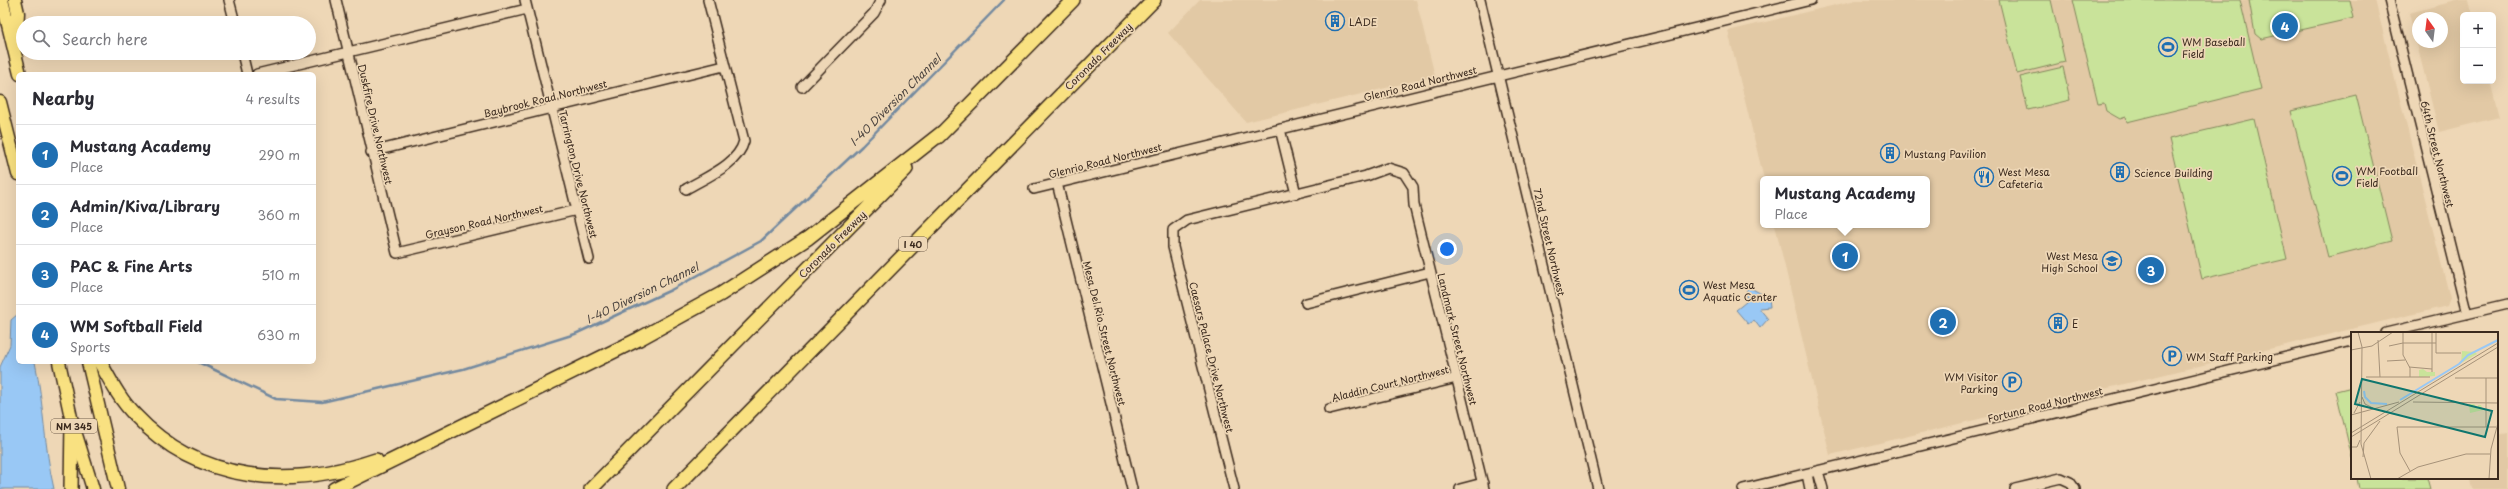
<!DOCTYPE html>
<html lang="en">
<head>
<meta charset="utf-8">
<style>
  body { margin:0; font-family:"Playpen Sans",sans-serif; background:#f2f2f3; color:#2b2b33 }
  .controls { position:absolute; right:12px; top:12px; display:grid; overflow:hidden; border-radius:6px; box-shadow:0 4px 16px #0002 }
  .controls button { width:36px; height:36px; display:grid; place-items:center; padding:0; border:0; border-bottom:1px solid #e1e1e2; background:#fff; color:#2b2b33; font:20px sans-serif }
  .compass { position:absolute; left:2412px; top:12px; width:36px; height:36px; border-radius:50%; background:#fff; box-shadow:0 4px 16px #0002; rotate:346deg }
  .you { position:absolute; left:1447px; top:249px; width:14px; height:14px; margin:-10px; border:3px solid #fff; border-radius:50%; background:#1a73e8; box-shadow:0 0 0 6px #1a73e833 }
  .badge { display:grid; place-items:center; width:26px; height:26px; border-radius:50%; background:#1f6fb2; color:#fff; font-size:13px; font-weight:700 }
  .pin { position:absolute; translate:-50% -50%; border:2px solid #fff; box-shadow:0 1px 4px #0006 }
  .popup { position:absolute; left:1760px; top:176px; width:170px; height:52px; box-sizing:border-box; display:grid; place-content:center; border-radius:6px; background:#fff; filter:drop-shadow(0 1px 3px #0005); font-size:13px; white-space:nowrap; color:#7c7c81 }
  .popup b { font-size:15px; color:#2b2b33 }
  .popup::after { content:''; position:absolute; left:50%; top:100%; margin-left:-8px; border:8px solid transparent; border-top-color:#fff }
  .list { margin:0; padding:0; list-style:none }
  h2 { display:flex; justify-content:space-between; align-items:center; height:52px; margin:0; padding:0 16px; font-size:17px }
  h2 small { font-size:13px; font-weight:400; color:#7c7c81 }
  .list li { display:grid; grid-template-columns:26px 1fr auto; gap:12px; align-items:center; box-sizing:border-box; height:60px; padding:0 16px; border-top:1px solid #e1e1e2 }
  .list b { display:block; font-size:15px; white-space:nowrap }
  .list p { margin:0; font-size:13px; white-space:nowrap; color:#7c7c81 }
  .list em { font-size:13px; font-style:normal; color:#7c7c81 }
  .icon { flex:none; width:22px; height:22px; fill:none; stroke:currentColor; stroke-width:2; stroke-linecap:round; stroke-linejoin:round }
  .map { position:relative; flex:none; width:2508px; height:489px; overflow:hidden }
  .search { position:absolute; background:#fff; box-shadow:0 4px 16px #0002; left:16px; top:16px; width:300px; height:44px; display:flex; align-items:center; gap:10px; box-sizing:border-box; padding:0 14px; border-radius:22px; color:#7c7c81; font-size:15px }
  .panel { position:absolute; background:#fff; box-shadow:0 4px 16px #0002; left:16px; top:72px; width:300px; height:292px; border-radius:6px }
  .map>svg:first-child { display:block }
</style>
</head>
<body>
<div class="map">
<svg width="2508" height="489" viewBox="0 0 2508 489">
  <rect width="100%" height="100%" fill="#eed7b6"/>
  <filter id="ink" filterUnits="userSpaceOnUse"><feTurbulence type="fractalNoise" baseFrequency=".025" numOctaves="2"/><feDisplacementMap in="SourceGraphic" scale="8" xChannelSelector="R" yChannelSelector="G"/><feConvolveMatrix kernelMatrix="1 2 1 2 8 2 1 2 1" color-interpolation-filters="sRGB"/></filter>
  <g filter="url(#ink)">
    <path fill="#e2c9a5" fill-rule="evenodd" d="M 1200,0 L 1416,0 L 1435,76 L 1246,122 L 1168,33 Z
      M 1856,0 L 2375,0 L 2450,298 L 2447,306 L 1830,455 L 1775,225 L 1927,225 L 1927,179 L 1764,179 L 1728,31 Z
      M 2459,0 L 2469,0 L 2473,15 L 2463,15 L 2463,81 L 2490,81 L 2499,117 L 2439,132 L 2409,13 ZM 2418,18 L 2442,18 L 2442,42 L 2418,42 Z
      M 2508,433 L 2508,489 L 2472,489 L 2470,478 L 2497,478 L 2497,435 Z"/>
    <path fill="#c9e39a" stroke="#82865c" d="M 1999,0 L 2051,0 L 2065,62 L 2017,74 Z
      M 2073,0 L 2240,0 L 2261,89 L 2127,122 L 2126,117 L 2120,119 L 2106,111 L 2104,103 L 2098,104 Z
      M 2249,0 L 2350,0 L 2354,18 L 2261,39 L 2255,34 Z
      M 2063,67 L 2070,100 L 2028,110 L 2020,77 Z
      M 2356,95 L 2392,241 L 2328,257 L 2291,111 Z
      M 2254,119 L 2287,259 L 2202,279 L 2169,139 Z
      M 2352,387 L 2352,458 L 2336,391 Z
      M 2357,478 L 2427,478 L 2430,489 L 2359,489 Z"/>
    <path fill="#99c8f5" stroke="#73899f" d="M 1747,286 L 1769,298 L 1770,307 L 1759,308 L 1768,319 L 1760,328 L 1754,320 L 1748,324 L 1736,310 L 1746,302 Z
      M 18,314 L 18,362 L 35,362 C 44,404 44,447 54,489 L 0,489 L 0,367 L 10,345 L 11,320 Z"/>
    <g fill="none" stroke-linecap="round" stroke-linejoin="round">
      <path stroke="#73899f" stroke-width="2.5" d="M 198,362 L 276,399 L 322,402 L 463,369 L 575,334 L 671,290 L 761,241 L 862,146 L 1004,0"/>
      <defs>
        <path id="minor" d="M 229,0 L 235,23
          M 336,0 L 397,253 L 577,210
          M 525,0 L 589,259
          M 1480,0 L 1598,489
          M 2389,0 L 2467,314
          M 242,53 L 247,74
          M 257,74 L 527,9
          M 802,87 L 874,13 L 881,0
          M 1280,129 L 1296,194
          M 371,152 L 724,66
          M 1057,183 L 1132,489
          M 686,189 C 706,177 738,165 744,141 L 708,0
          M 1034,189 L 1811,0
          M 1306,303 L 1430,272
          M 2386,333 L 2508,304
          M 1329,409 L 1457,378
          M 1818,471 L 1823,489
          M 1807,474 L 1810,489
          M 1234,489 L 1173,247 L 1173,230 L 1187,220 L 1366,176 L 1388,168 L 1404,173 L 1413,187 L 1414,205 L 1484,489
          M 1460,489 L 1483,483
          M 1743,489 L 2352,341
          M 2015,489 L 2061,478 L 2070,482 L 2075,489"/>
        <path id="major" d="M 2,0 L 20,74
          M 15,0 L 18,13 L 16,43
          M 0,102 L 18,174
          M 59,362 L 72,422 L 93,489
          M 88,362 L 118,489"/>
        <path id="highway" d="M 938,137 L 1073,0
          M 100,362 C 110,380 120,400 135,415 C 200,484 290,489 376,460
          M 71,489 L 72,422
          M 334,489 L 639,339 L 721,294 L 808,238 L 944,131
          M 591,489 L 906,169
          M 674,489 L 1154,0"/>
      </defs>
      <use href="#minor" stroke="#3b2a1e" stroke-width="12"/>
      <use href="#major" stroke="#3b2a1e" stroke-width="15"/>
      <use href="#highway" stroke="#3b2a1e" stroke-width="16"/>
      <use href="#minor" stroke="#eed7b6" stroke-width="9"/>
      <use href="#major" stroke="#f9e181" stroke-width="12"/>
      <use href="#highway" stroke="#f9e181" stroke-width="13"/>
    </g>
  </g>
  <defs>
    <symbol id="building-ring" viewBox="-11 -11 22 22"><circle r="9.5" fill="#eed7b6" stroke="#1f6fb2" stroke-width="1.5"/><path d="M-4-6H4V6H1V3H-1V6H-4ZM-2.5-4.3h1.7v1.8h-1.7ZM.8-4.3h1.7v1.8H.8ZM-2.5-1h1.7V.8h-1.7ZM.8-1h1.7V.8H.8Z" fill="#1f6fb2"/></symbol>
    <symbol id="stadium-ring" viewBox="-11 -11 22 22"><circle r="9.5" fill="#eed7b6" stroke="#1f6fb2" stroke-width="1.5"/><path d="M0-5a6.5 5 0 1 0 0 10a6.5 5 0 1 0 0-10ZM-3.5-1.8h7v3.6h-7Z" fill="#1f6fb2"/></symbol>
    <symbol id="restaurant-ring" viewBox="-11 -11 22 22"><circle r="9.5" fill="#eed7b6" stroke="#1f6fb2" stroke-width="1.5"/><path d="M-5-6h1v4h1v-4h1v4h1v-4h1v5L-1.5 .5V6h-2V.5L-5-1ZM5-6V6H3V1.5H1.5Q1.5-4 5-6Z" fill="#1f6fb2"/></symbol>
    <symbol id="school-ring" viewBox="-11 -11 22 22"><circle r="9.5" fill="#eed7b6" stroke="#1f6fb2" stroke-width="1.5"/><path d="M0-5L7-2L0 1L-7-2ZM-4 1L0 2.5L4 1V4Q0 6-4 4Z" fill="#1f6fb2"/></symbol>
    <symbol id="parking-ring" viewBox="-11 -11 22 22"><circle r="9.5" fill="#eed7b6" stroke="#1f6fb2" stroke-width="1.5"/><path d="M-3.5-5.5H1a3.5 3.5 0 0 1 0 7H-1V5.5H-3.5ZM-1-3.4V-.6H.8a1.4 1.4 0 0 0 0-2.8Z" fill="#1f6fb2"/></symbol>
  </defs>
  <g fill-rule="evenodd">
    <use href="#building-ring" x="1324" y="10" width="22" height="22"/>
    <use href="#stadium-ring" x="2157" y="36" width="22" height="22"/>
    <use href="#building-ring" x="1879" y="142" width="22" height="22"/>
    <use href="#building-ring" x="2109" y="161" width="22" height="22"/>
    <use href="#stadium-ring" x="2331" y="165" width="22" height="22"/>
    <use href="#restaurant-ring" x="1973" y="166" width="22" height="22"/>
    <use href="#school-ring" x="2101" y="250" width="22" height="22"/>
    <use href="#stadium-ring" x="1678" y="279" width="22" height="22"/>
    <use href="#building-ring" x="2047" y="312" width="22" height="22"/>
    <use href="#parking-ring" x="2161" y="345" width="22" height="22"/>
    <use href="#parking-ring" x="2001" y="371" width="22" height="22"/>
  </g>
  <g text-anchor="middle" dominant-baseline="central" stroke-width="3.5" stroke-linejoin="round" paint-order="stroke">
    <g fill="#eed7b6" stroke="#715e4c" stroke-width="1">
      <rect x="899" y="237" width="28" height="14" rx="3"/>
      <rect x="51" y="419" width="46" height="14" rx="3"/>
    </g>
    <g font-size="9" font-weight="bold" fill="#3b2a1e">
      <text x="913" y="244">I 40</text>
      <text x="74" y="426">NM 345</text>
    </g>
    <g font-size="10" fill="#3b2a1e" stroke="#eed7b6" text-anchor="start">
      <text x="1349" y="21">LADE</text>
      <text x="2182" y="41">WM Baseball<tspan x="2182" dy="12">Field</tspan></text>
      <text x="1904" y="153">Mustang Pavilion</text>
      <text x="2356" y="170">WM Football<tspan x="2356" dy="12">Field</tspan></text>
      <text x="1998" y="171">West Mesa<tspan x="1998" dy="12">Cafeteria</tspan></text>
      <text x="2134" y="172">Science Building</text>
      <text x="2098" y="255" text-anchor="end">West Mesa<tspan x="2098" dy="12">High School</tspan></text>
      <text x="1703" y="284">West Mesa<tspan x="1703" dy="12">Aquatic Center</tspan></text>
      <text x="2072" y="323">E</text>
      <text x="2186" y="356">WM Staff Parking</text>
      <text x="1998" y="376" text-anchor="end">WM Visitor<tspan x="1998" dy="12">Parking</tspan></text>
    </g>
    <g font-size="10" fill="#3b2a1e" stroke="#eed7b6">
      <text transform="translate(1098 56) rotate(-45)">Coronado Freeway</text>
      <text transform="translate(1420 83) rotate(-14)">Glenrio Road Northwest</text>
      <text transform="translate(545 98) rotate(-14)">Baybrook Road Northwest</text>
      <text transform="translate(376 124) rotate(77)">Duskfire Drive Northwest</text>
      <text transform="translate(2438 154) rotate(76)">64th Street Northwest</text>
      <text transform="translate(1105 160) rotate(-14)">Glenrio Road Northwest</text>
      <text transform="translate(579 174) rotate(76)">Tarrington Drive Northwest</text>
      <text transform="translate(484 221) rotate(-13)">Grayson Road Northwest</text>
      <text transform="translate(1550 242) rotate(77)">72nd Street Northwest</text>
      <text transform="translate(832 244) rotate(-45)">Coronado Freeway</text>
      <text transform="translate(1105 333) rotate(76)">Mesa Del Rio Street Northwest</text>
      <text transform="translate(1458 339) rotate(76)">Landmark Street Northwest</text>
      <text transform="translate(1212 357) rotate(76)">Caesars Palace Drive Northwest</text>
      <text transform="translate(1390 383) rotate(-14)">Aladdin Court Northwest</text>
      <text transform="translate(2045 404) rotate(-14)">Fortuna Road Northwest</text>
    </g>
    <g font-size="11" font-style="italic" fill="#49423e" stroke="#eed7b6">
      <text transform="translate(895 100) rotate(-45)">I-40 Diversion Channel</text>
      <text transform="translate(642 293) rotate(-26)">I-40 Diversion Channel</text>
    </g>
  </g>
  <g transform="translate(2351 332)">
    <rect width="147" height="147" fill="#eed7b6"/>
    <path d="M 111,19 L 124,20 L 126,22 L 110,31 ZM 72,37 L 76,40 L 84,40 L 84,44 L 68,45 L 68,38 ZM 118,72 L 123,72 L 127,76 L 127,73 L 130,73 L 132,78 L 119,81 Z" fill="#c9e39a"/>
    <path fill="none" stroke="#99c8f5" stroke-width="2" d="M 13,59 L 14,65 L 20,71 L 36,72M 49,68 L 108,32 L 117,23 L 147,8"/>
    <path fill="none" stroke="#a69279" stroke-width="1" d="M 7,0 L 11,15 L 10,112 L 20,147M 52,0 L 52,23 L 59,36 L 59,45M 85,0 L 85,21 L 110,21M 27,8 L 29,45M 38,14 L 52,11 L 85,11M 0,18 L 21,14 L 42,0M 36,29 L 54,28M 58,35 L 81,37M 81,40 L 81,0M 15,45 L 79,45M 104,46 L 147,46M 11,65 L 14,72 L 22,76M 62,70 L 147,71M 3,81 L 9,70M 0,83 L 48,70M 135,95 L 135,46M 0,101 L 147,11M 0,105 L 147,15M 0,115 L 6,115 L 9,108M 12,125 L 13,111 L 29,89M 59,139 L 49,121 L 46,95 L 145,95M 46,147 L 67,135 L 115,122 L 139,122M 138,147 L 140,117 L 147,91"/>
    <path fill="#0f766e" fill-opacity="0.15" stroke="#0f766e" stroke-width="2" d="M 11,47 L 141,79 L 134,105 L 4,72 Z"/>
    <rect width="147" height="147" fill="none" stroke="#3b2a1e" stroke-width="2"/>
  </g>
</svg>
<div class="controls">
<button>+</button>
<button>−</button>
</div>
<svg class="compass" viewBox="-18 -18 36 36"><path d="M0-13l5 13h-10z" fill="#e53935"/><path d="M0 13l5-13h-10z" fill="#7c7c81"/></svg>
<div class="you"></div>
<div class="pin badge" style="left:1845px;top:256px">1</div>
<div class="popup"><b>Mustang Academy</b>Place</div>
<div class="pin badge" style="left:1943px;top:322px">2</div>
<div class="pin badge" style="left:2151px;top:270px">3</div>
<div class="pin badge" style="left:2285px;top:26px">4</div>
<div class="search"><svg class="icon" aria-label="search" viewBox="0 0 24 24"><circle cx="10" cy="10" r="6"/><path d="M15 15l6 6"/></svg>Search here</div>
<section class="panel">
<h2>Nearby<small>4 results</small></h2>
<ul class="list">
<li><span class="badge">1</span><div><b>Mustang Academy</b><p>Place</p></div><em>290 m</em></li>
<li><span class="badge">2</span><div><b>Admin/Kiva/Library</b><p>Place</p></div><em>360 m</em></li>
<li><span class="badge">3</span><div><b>PAC &amp; Fine Arts</b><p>Place</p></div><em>510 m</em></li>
<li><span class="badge">4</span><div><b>WM Softball Field</b><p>Sports</p></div><em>630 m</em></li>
</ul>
</section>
</div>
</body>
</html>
